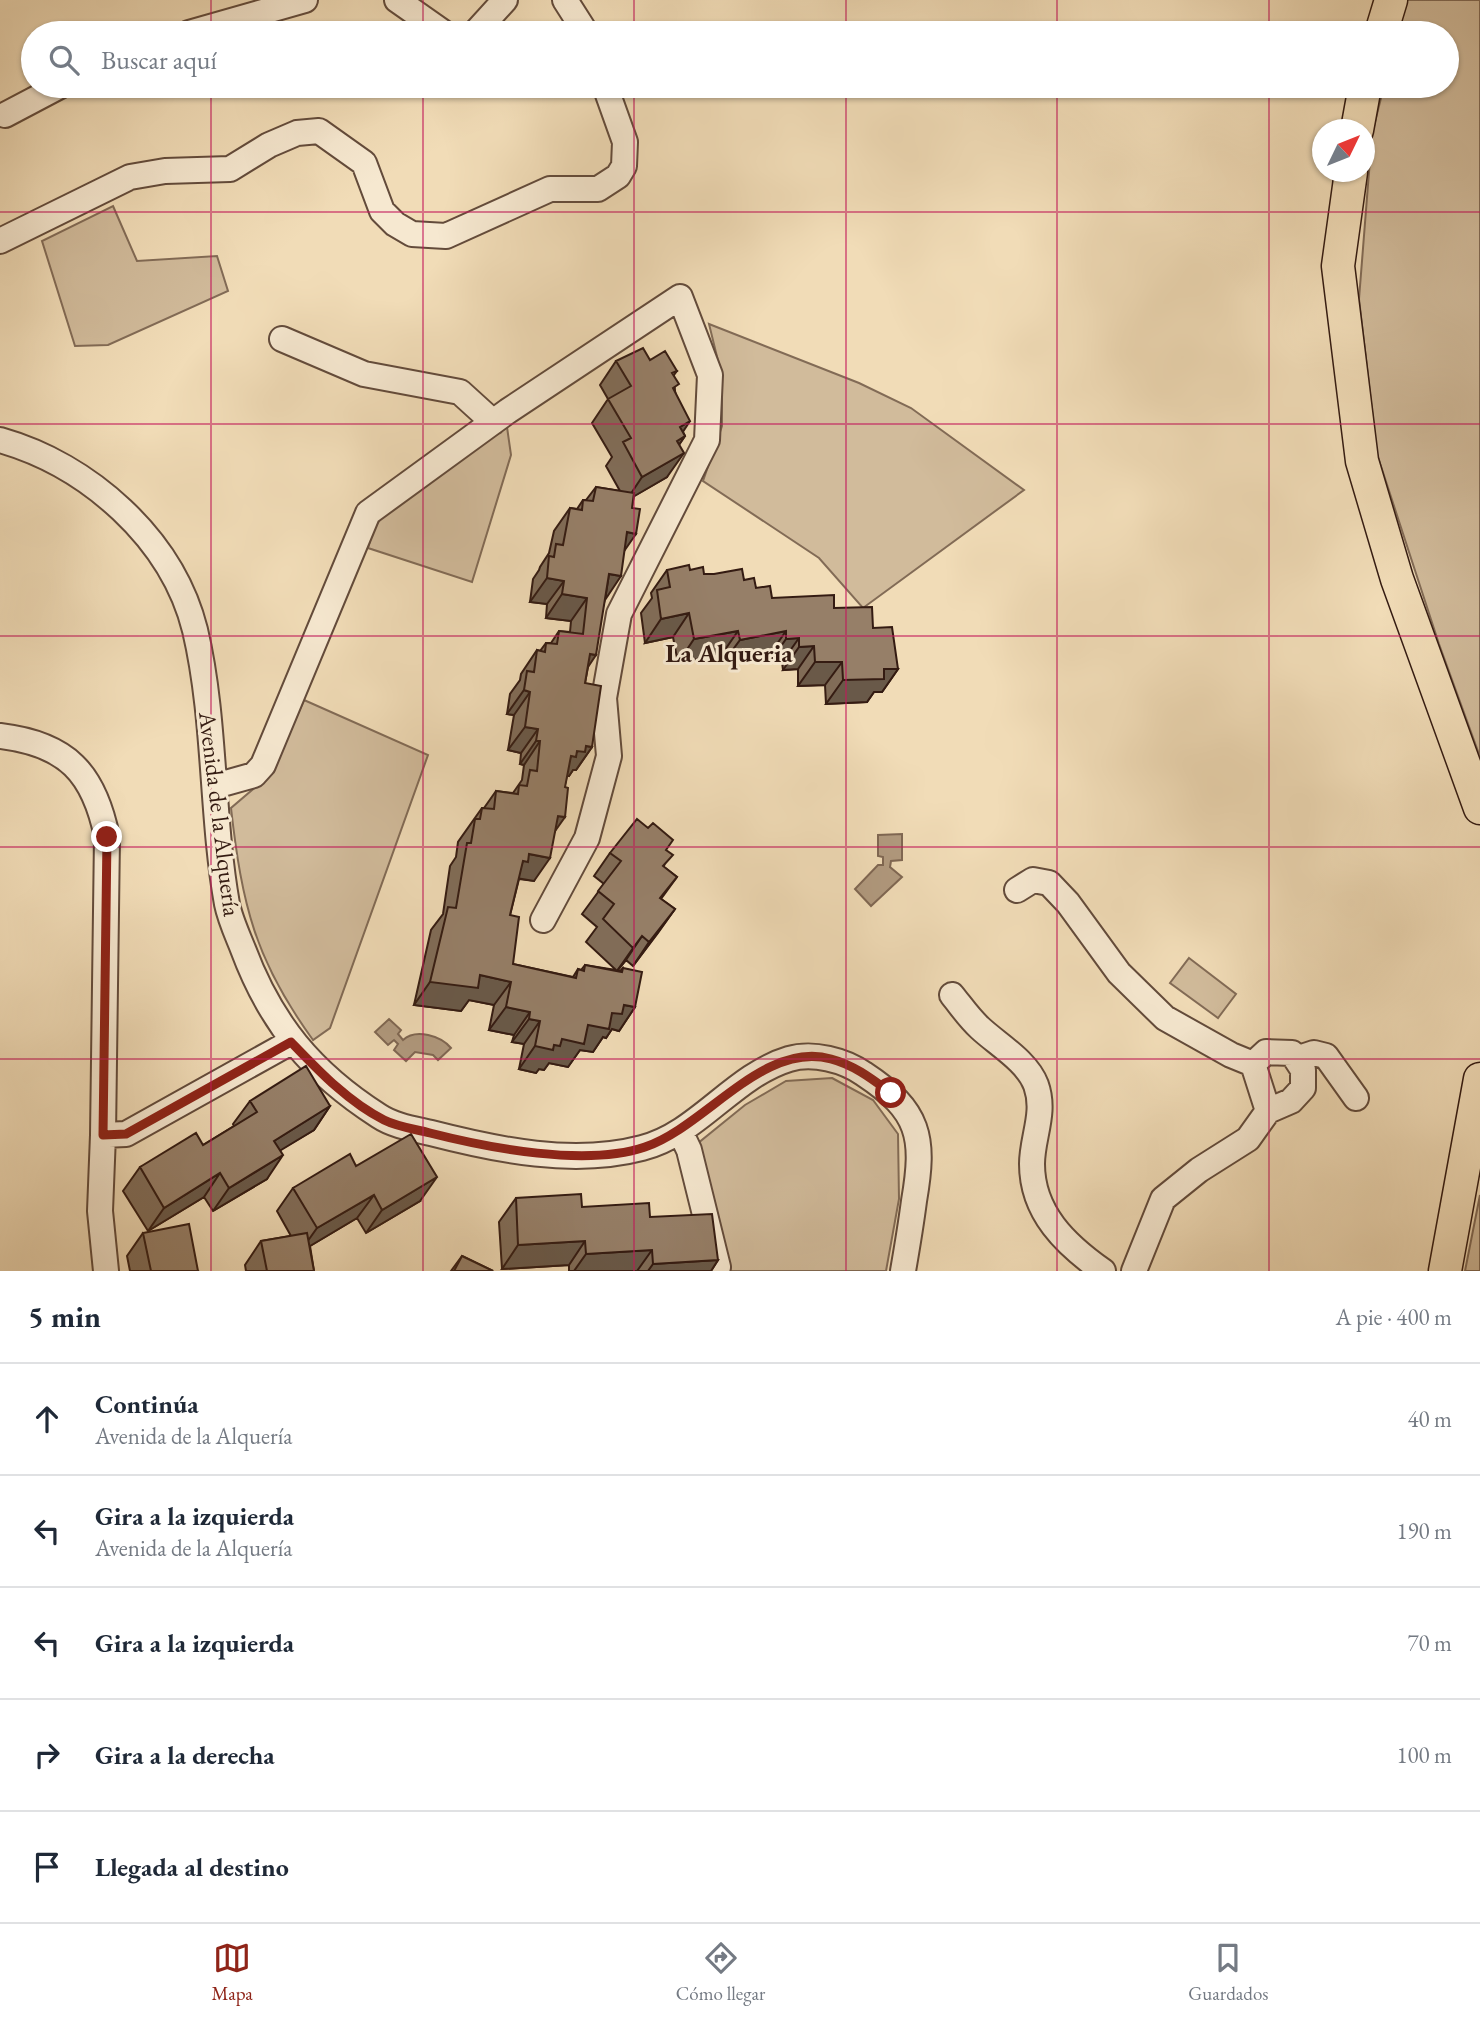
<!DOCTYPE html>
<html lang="es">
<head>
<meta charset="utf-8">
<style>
  body { margin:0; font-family:"EB Garamond",serif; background:#f6f6f7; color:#1f2937 }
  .compass { position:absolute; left:1312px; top:119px; width:63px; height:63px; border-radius:50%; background:#fff; box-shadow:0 2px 5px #0004; rotate:47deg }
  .stop { position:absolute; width:21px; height:21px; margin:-16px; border:5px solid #8f2418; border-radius:50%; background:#fff }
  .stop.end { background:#8f2418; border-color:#fff; box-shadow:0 2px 7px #0008 }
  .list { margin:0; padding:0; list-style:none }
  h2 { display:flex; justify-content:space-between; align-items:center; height:91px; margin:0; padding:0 28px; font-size:30px }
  h2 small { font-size:23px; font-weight:400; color:#747a83 }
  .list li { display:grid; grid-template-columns:46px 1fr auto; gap:21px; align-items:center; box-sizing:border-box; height:112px; padding:0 28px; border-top:2px solid #e0e1e3 }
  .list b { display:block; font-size:26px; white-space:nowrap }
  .list p { margin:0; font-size:23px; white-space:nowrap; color:#747a83 }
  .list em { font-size:23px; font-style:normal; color:#747a83 }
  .icon { flex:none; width:38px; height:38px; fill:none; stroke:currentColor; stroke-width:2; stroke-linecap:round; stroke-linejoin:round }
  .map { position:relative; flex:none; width:1480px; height:1271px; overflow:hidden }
  .search { position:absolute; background:#fff; box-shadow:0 2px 5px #0004; left:21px; right:21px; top:21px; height:77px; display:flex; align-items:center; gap:18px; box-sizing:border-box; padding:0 24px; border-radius:38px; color:#747a83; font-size:26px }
  .sheet { height:651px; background:#fff }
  nav { display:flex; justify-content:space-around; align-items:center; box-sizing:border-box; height:98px; border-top:2px solid #e0e1e3; background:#fff; font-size:19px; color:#747a83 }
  nav a { display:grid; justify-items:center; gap:4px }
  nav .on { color:#8f2418 }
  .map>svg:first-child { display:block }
</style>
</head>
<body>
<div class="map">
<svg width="1480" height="1271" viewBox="0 0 1480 1271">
  <rect width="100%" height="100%" fill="#f1dcb7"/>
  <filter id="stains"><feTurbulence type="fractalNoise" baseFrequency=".00286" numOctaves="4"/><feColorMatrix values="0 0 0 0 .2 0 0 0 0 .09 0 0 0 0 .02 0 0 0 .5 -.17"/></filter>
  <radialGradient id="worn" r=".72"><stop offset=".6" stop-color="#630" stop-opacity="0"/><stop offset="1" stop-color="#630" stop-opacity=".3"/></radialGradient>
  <path fill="#d1bb9b" stroke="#826b56" stroke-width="2" d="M 1406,0 L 1480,0 L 1480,757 L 1439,644 L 1377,454 L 1359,299 L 1372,134 L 1384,86 L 1447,86 L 1447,33 L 1398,33 Z
    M 113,206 L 137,261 L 217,256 L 228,291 L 108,345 L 75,346 L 42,241 Z
    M 709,324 L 859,383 L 911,408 L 1024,490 L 863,608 L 819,558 L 703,481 L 722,426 L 722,377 Z
    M 507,427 L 511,455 L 472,582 L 368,548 L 374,527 L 384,515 Z
    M 304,700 L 428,755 L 330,1028 L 313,1040 C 255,960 242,905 231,808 L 272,773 Z
    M 1189,958 L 1236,994 L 1218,1018 L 1170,983 Z
    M 832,1078 L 873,1100 L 898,1134 L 899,1199 L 886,1271 L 725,1271 L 697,1144 L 745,1105 L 786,1081 Z
    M 1480,1195 L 1480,1271 L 1465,1271 Z"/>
  <path fill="#b19a7f" stroke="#7f6753" stroke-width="2" d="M 902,834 L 902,860 L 891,861 L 890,867 L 902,877 L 871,906 L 855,889 L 878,865 L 883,865 L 883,857 L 878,856 L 878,835 Z
    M 389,1019 L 401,1030 L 398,1034 L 403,1040 C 416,1028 441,1036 451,1048 L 438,1060 L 433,1055 L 415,1052 L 406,1061 L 394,1050 L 398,1044 L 394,1040 L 388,1045 L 375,1032 Z"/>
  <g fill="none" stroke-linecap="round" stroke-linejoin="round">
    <defs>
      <path id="minor" d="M 397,0 L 444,33
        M 565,0 L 586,33
        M 189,33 L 305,0
        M 475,33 L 505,0
        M 5,115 L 60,86
        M 0,241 L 130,177 L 165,171 L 230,169 L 269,145 L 297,133 L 319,131 L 364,163 L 382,211 L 395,224 L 412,234 L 446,236 L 550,189 L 598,189 L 618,176 L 624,166 L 625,142 L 605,86
        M 282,339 L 364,374 L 460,392 L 493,422
        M 0,440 C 88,465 172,538 195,630 C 216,719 211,814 227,904 C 230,919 237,934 243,949 C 271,1024 312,1073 379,1116 C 394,1126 414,1129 431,1133 C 497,1150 574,1166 642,1148 C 698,1134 733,1076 789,1059 C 813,1052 844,1060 864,1074 C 920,1111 925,1137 914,1201 C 911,1224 907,1248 903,1271
        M 0,736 C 67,744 94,773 107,837 L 103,1135 L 126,1134 L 291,1042
        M 215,786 L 254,775 L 263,765 L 368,513 L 508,411 L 680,297 L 710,375 L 707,440 L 619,614 L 604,698 L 609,756 L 587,838 L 543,920
        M 1017,890 L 1033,880 L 1049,883 L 1068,903 L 1119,973 L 1165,1018 L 1231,1055 L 1253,1064 L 1266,1052 L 1292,1053 L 1303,1070 L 1303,1088 L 1291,1101 L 1268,1111 L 1248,1139 L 1199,1170 L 1163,1199 L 1134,1271
        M 952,995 C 961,1006 969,1018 980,1028 C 997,1044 1027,1061 1036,1085 C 1046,1113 1032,1137 1032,1164 C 1032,1213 1066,1245 1103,1271
        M 1296,1059 L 1314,1053 L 1326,1056 L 1356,1098
        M 1253,1064 L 1268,1111
        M 680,1131 L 689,1150 L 718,1267
        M 103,1135 L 100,1211 L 106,1271"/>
      <path id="major" d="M 1381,33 L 1391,0
        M 1357,130 L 1365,86
        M 1351,172 L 1338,266 L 1362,461 L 1397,579 L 1480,808
        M 1445,1271 L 1480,1079"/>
    </defs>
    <use href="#minor" stroke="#634b3b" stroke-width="28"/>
    <use href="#major" stroke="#341b12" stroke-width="35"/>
    <use href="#minor" stroke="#f6e8d0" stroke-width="24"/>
    <use href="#major" stroke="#f1dcb7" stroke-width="32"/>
  </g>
  <path fill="#816d59" stroke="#341b12" stroke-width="2" d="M 650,360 L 677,371 L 674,375 L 675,391 L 683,432 L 685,436 L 679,445 L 667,477 L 634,496 L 624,551 L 605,599 L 588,667 L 585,683 L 592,747 L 576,770 L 573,770 L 569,776 L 567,775 L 555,831 L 534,881 L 519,879 L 510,915 L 513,964 L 573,977 L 578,969 L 581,970 L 585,965 L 616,970 L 586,942 L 597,927 L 582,914 L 604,884 L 594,876 L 610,853 L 666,850 L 664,867 L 677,877 L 661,899 L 675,909 L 633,966 L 626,960 L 617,971 L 620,971 L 623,968 L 635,1007 L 619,1031 L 612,1029 L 606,1038 L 603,1037 L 593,1052 L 580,1050 L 568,1067 L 549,1063 L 544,1070 L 539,1069 L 536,1073 L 519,1069 L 524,1044 L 512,1042 L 514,1035 L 489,1030 L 494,1005 L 469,1000 L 461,1011 L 414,1005 L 431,930 L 443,914 L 450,866 L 456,857 L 458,842 L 482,808 L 484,808 L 496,791 L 513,793 L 522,780 L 524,765 L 520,764 L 521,753 L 508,750 L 514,715 L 507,714 L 510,694 L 520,680 L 521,674 L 537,650 L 540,651 L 546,643 L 551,643 L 559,631 L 570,632 L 571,621 L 546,618 L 547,604 L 530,602 L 533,579 L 539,570 L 540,567 L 549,553 L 554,531 L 570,508 L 577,509 L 583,500 L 586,500 L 596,487 L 620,491 L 606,466 L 612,457 L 592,423 L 608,399 L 600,385 L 616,361 Z
    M 667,570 L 690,570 L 704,574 L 744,580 L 772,598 L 834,608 L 873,628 L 898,669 L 882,692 L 874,692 L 867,702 L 826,704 L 825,685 L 798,686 L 798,669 L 783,670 L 782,662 L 770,662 L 770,654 L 723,663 L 722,654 L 678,663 L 673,637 L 645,643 L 641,613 L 652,598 L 651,593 Z
    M 250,1101 L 330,1106 L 314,1130 L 280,1150 L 267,1179 L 213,1211 L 204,1197 L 148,1231 L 123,1191 L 140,1167 L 203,1145 L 234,1126 L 233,1124 Z
    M 356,1166 L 420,1201 L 366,1233 L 357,1218 L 310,1246 L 314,1271 L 246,1271 L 245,1265 L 261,1241 L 291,1236 L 277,1211 L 293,1188 Z
    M 516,1198 L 650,1217 L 718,1260 L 711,1271 L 569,1271 L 569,1265 L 502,1269 L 499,1222 Z
    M 143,1233 L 198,1271 L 130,1271 L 127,1256 Z
    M 462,1256 L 493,1271 L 451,1271 Z"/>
  <path fill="#695949" stroke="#341b12" stroke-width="2" d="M 690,421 L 677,441 L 685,436 L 669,459 L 680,427 Z
    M 684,453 L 667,477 L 626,501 L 642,477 Z
    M 627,532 L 636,534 L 620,557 Z
    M 609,574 L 621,576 L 605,600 Z
    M 547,578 L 564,581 L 547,604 L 530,602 Z
    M 562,594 L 587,598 L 571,621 L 546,618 Z
    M 689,613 L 673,637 L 645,643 L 661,619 Z
    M 738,631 L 722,654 L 678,663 L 694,639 Z
    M 786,631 L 770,654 L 723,663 L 740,640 Z
    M 799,638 L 782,662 L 770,662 L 786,639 Z
    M 814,646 L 798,669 L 783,670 L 799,647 Z
    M 590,654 L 596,655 L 580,679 Z
    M 815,662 L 842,662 L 825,685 L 798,686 Z
    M 884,669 L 898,669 L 882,692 L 874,692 L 867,702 L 826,704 L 843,680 Z
    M 524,690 L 530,692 L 514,715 L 507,714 Z
    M 525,727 L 538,729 L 521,753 L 508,750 Z
    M 536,741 L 540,741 L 524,765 L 520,764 Z
    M 586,746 L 592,747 L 576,770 L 573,770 L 569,776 L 563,775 L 571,756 Z
    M 558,816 L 565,817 L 548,841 Z
    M 529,854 L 550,858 L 534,881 L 516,878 L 523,861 Z
    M 675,909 L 658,933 L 633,966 L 649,942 Z
    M 642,936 L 626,960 L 617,971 L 633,948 Z
    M 480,975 L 511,982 L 494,1005 L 469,1000 L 461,1011 L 414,1005 L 430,982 Z
    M 624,1005 L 635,1007 L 619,1031 L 612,1029 L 606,1038 L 603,1037 L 593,1052 L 580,1050 L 568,1067 L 549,1063 L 544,1070 L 539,1069 L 536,1073 L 519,1069 L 535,1046 L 554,1045 L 562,1039 Z
    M 506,1007 L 530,1012 L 514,1035 L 489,1030 Z
    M 529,1019 L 540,1021 L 524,1044 L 512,1042 Z
    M 330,1106 L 314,1130 L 258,1164 L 274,1141 Z
    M 283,1155 L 267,1179 L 213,1211 L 229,1188 Z
    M 220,1173 L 204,1197 L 148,1231 L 164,1208 Z
    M 437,1177 L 420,1201 L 366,1233 L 382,1210 Z
    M 374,1195 L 357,1218 L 300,1252 L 317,1228 Z
    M 585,1241 L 569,1265 L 502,1269 L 518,1245 Z
    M 652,1250 L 637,1271 L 574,1271 L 586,1254 Z
    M 718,1260 L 711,1271 L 648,1271 L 653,1264 Z"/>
  <path fill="#967f68" stroke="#341b12" stroke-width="2" d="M 643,348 L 650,360 L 665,351 L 677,371 L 672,373 L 679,384 L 673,388 L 690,421 L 680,427 L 685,436 L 677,441 L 684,453 L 642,477 L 623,442 L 631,438 L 608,399 L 631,386 L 616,361 Z
    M 596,487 L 634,493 L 632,508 L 640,509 L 636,534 L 627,532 L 621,576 L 609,574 L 596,655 L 590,654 L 585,683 L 601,686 L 592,747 L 586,746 L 585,752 L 577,751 L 576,757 L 571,756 L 565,787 L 568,788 L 565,817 L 558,816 L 550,858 L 529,854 L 528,862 L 523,861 L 510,915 L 519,917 L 513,964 L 576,978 L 578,969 L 584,971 L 585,965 L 622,972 L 623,968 L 642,972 L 635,1007 L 624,1005 L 622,1014 L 612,1013 L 609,1029 L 588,1025 L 584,1044 L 562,1039 L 560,1046 L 554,1045 L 553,1050 L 535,1046 L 540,1021 L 529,1019 L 530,1012 L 506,1007 L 511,982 L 480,975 L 478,988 L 430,982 L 448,907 L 456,908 L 467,843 L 471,843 L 475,819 L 480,819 L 482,808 L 494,809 L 496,791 L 518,794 L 519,785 L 527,786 L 530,770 L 537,771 L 540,741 L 536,741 L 538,729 L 525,727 L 530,692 L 524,690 L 527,671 L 534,672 L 537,650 L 545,652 L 546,643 L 557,644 L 559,631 L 583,634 L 587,598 L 562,594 L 564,581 L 547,578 L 549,556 L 554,557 L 556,544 L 563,545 L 570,508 L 582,510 L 583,500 L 593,501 Z
    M 689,565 L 690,570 L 703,567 L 704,574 L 714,574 L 742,569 L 744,580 L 754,578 L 756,588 L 770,586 L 772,598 L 834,595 L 834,608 L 872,607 L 873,628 L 892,627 L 898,669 L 884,669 L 884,679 L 843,680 L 842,662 L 815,662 L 814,646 L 799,647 L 799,638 L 786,639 L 786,631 L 740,640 L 738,631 L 694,639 L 689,613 L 661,619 L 657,590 L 670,587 L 667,570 Z
    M 637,819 L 648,828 L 653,823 L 673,840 L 666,850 L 673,855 L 663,866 L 677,877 L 660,898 L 675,909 L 649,942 L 642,936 L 633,948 L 603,919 L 614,904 L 598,891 L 621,861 L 610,853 Z
    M 306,1066 L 330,1106 L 274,1141 L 283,1155 L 229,1188 L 220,1173 L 164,1208 L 140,1167 L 196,1133 L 203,1145 L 257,1112 L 250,1101 Z
    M 411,1134 L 437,1177 L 382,1210 L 374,1195 L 317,1228 L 293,1188 L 350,1154 L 356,1166 Z
    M 581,1194 L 582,1207 L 649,1203 L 650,1217 L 712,1214 L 718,1260 L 653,1264 L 652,1250 L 586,1254 L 585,1241 L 518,1245 L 516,1198 Z
    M 189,1224 L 198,1271 L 151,1271 L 143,1233 Z
    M 307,1233 L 314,1271 L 267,1271 L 261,1241 Z
    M 462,1256 L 493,1271 L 454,1271 Z"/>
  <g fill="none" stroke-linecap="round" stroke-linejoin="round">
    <path stroke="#8f2418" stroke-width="9" d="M 107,837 L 103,1135 L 126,1134 L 291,1042 C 318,1070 348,1102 384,1120 C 398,1127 415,1129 430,1133 C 489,1148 586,1167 645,1147 C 705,1127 764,1040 831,1059 C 854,1065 872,1079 891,1093"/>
  </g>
  <path fill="none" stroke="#c2185b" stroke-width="2" stroke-opacity="0.55" d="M 211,0 L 211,33M 423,0 L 423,33M 634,0 L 634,33M 846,0 L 846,33M 1057,0 L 1057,33M 1269,0 L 1269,33M 211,86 L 211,1271M 423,86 L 423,1271M 634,86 L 634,1271M 846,86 L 846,1271M 1057,86 L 1057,1271M 1269,86 L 1269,1271M 0,212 L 1480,212M 0,424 L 1480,424M 0,636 L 1480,636M 0,847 L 1480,847M 0,1059 L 1480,1059"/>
  <g text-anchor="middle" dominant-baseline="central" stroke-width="6" stroke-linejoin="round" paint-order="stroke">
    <g font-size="24" fill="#341b12" stroke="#f6e8d0">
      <text transform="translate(220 814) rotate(83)">Avenida de la Alquería</text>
    </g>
    <g font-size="26" font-weight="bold" fill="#341b12" stroke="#f6e8d0">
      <text x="729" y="653">La Alqueria</text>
    </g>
  </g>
  <rect width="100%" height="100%" filter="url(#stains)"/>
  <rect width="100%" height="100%" fill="url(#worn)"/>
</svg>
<svg class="compass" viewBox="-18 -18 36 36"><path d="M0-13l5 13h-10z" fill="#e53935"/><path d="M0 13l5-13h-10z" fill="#747a83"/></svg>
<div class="stop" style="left:891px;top:1093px"></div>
<div class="stop end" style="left:107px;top:837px"></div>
<div class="search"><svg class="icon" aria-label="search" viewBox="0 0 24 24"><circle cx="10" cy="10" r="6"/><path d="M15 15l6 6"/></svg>Buscar aquí</div>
</div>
<section class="sheet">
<h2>5 min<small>A pie · 400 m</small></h2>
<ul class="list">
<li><svg class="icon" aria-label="ahead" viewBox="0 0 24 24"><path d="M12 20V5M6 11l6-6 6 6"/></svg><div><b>Continúa</b><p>Avenida de la Alquería</p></div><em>40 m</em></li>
<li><svg class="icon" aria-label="left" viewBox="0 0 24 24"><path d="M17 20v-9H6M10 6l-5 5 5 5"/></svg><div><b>Gira a la izquierda</b><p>Avenida de la Alquería</p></div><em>190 m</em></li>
<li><svg class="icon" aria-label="left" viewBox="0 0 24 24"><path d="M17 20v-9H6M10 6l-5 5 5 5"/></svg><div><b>Gira a la izquierda</b></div><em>70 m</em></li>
<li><svg class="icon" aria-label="right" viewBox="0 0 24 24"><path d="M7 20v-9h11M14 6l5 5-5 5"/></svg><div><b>Gira a la derecha</b></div><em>100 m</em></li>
<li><svg class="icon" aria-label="arrive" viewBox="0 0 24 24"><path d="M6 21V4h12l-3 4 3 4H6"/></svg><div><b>Llegada al destino</b></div></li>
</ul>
</section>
<nav>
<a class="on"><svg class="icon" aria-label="map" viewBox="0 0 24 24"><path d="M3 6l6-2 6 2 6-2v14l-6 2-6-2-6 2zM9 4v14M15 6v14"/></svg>Mapa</a>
<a><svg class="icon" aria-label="directions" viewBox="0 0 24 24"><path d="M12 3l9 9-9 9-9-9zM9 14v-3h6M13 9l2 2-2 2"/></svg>Cómo llegar</a>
<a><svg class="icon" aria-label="saved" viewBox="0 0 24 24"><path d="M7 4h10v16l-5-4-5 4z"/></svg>Guardados</a>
</nav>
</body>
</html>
